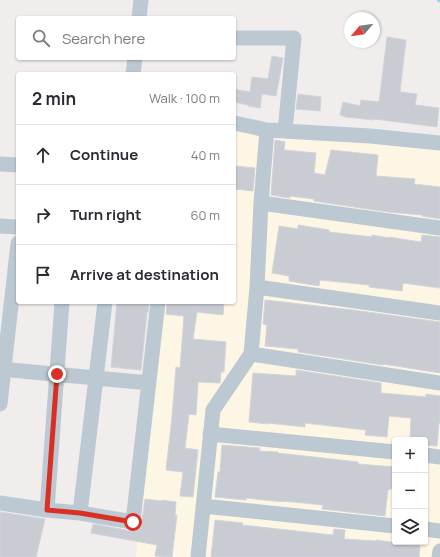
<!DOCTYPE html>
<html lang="en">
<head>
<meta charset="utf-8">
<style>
  body { margin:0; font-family:Manrope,sans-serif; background:#f2f2f3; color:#2b2b33 }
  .controls { position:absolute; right:12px; bottom:12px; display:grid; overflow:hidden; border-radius:4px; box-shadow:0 1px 3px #0004 }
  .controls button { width:36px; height:36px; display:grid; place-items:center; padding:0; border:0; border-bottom:1px solid #e1e1e2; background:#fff; color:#2b2b33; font:20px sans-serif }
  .compass { position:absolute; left:344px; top:12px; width:36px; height:36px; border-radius:50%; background:#fff; box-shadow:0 1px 3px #0004; rotate:241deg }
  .stop { position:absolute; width:12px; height:12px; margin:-9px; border:3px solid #d93025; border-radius:50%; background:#fff }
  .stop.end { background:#d93025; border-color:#fff; box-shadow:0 1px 4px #0008 }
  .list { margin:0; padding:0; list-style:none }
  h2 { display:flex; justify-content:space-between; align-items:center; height:52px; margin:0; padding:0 16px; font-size:17px }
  h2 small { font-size:13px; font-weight:400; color:#7c7c81 }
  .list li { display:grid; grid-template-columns:26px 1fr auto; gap:12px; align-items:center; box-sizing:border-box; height:60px; padding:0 16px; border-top:1px solid #e1e1e2 }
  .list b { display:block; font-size:15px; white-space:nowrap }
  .list em { font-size:13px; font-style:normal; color:#7c7c81 }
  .icon { flex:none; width:22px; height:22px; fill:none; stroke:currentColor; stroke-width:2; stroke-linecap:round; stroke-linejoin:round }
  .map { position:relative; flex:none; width:440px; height:557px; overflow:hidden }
  .search { position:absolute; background:#fff; box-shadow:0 1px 3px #0004; left:16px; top:16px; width:220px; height:44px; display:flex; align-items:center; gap:10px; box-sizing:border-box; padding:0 14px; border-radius:4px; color:#7c7c81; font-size:15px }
  .panel { position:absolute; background:#fff; box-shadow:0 1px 3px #0004; left:16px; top:72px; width:220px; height:232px; border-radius:4px }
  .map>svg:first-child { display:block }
</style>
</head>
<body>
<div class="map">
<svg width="440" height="557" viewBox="0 0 440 557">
  <rect width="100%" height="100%" fill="#f1eded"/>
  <path fill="#fef6e4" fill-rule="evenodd" d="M 234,126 L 440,150 L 440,557 L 136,557 L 164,302 L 234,302 ZM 395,440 L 425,440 L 425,542 L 395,542 Z"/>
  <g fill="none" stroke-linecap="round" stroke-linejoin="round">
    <path stroke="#7ee1f6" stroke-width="4.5" d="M 439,0 L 440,0"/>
  </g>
  <path fill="#c9cdd3" stroke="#d1d4da" d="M 387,37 L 406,40 L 400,92 L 417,94 L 415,105 L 439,108 L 437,127 L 374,119 L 374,120 L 346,117 L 340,115 L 343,102 L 360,106 L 361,100 L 379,102 Z
    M 272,56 L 283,58 L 276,96 L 262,94 L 260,108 L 248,106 L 248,105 L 234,102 L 234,89 L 250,92 L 252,77 L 268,79 Z
    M 298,94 L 321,97 L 320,111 L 296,109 Z
    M 275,140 L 285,142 L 284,150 L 316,153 L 314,173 L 325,175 L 331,150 L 378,155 L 376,176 L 415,179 L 414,184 L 440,187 L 440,219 L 422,216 L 422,215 L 388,212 L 314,201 L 314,199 L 290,196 L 290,198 L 271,195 Z
    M 234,166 L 255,168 L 253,191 L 234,189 Z
    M 298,225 L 329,230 L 329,232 L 372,237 L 372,235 L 389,238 L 389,237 L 421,242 L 422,235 L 440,237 L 440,288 L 403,283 L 402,291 L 369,287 L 369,285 L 320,280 L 319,286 L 289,281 L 289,276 L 272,273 L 279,226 L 298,229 Z
    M 265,300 L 353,310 L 440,322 L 440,373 L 383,364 L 383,365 L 298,352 L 298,349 L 265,346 L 267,325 L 263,324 Z
    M 117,302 L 149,302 L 148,312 L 147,312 L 141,370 L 111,367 Z
    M 167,302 L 224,302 L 223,315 L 197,312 L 193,339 L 226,342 L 224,372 L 221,372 L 220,383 L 198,382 L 196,415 L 189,414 L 185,448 L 198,450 L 193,497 L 180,496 L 183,472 L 166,470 L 172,417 L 176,367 L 180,368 L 184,316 L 166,314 Z
    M 296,370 L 381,383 L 381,393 L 426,397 L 426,394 L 440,396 L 440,423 L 439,423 L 437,446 L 425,445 L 425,440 L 410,440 L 411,418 L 389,416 L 387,437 L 365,435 L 366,430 L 305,423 L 305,427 L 268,423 L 268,424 L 249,422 L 253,373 L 296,376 Z
    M 222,445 L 260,448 L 259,451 L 278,452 L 278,453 L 358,462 L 358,464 L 395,467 L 395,489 L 389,489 L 389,490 L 388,490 L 385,516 L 322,509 L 323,505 L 294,502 L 273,501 L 246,498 L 246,500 L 215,497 L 218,472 L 220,472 Z
    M 145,499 L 162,501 L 162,500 L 176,502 L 175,515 L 177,515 L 172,557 L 155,556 L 157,545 L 91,533 L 93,524 L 131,531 L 136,530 L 140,527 L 141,527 Z
    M 0,512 L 45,519 L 36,557 L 0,557 Z
    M 215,520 L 243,523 L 242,525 L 333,535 L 334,529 L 345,530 L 344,539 L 376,541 L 376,540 L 420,546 L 419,557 L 211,557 Z"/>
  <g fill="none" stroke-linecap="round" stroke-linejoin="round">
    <path stroke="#bcc9d2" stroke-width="15" d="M 139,18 L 141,0
      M 234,38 L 294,38 L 285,131
      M 133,74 L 135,58
      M 234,123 L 267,130 L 370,136 L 440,143
      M 0,164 L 18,165
      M 261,203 L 440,228
      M 0,226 L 18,227
      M 257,287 L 440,313
      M 251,354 L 440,383
      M 0,369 L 149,383
      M 0,404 L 18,243
      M 210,434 L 395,452
      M 425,455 L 440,457
      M 0,503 L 47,510 L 80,513 L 133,522 L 158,302
      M 203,506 L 395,526
      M 47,510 L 62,302
      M 80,513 L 105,302
      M 425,529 L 440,531
      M 198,557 L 213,410 L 251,354 L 257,287 L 261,203 L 267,130
      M 439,557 L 440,551"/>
  </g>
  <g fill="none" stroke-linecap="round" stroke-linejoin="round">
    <path stroke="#d93025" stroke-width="5" d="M 57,374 L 47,510 L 80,513 L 133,522"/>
  </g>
</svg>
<div class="controls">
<button>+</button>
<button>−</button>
<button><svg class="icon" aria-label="layers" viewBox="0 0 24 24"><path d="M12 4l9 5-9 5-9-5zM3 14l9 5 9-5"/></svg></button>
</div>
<svg class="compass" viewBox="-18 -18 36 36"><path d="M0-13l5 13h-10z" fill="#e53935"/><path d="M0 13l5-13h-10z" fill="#7c7c81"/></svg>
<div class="stop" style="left:133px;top:522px"></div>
<div class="stop end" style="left:57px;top:374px"></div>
<div class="search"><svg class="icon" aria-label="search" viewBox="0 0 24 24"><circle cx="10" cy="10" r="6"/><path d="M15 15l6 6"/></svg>Search here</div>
<section class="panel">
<h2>2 min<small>Walk · 100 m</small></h2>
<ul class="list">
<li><svg class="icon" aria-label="ahead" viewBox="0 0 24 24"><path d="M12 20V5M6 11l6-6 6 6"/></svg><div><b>Continue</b></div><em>40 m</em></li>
<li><svg class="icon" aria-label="right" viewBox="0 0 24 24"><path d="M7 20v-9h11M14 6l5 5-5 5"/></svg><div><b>Turn right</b></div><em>60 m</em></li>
<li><svg class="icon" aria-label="arrive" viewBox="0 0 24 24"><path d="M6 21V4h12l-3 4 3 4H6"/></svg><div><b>Arrive at destination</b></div></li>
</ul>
</section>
</div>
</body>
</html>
